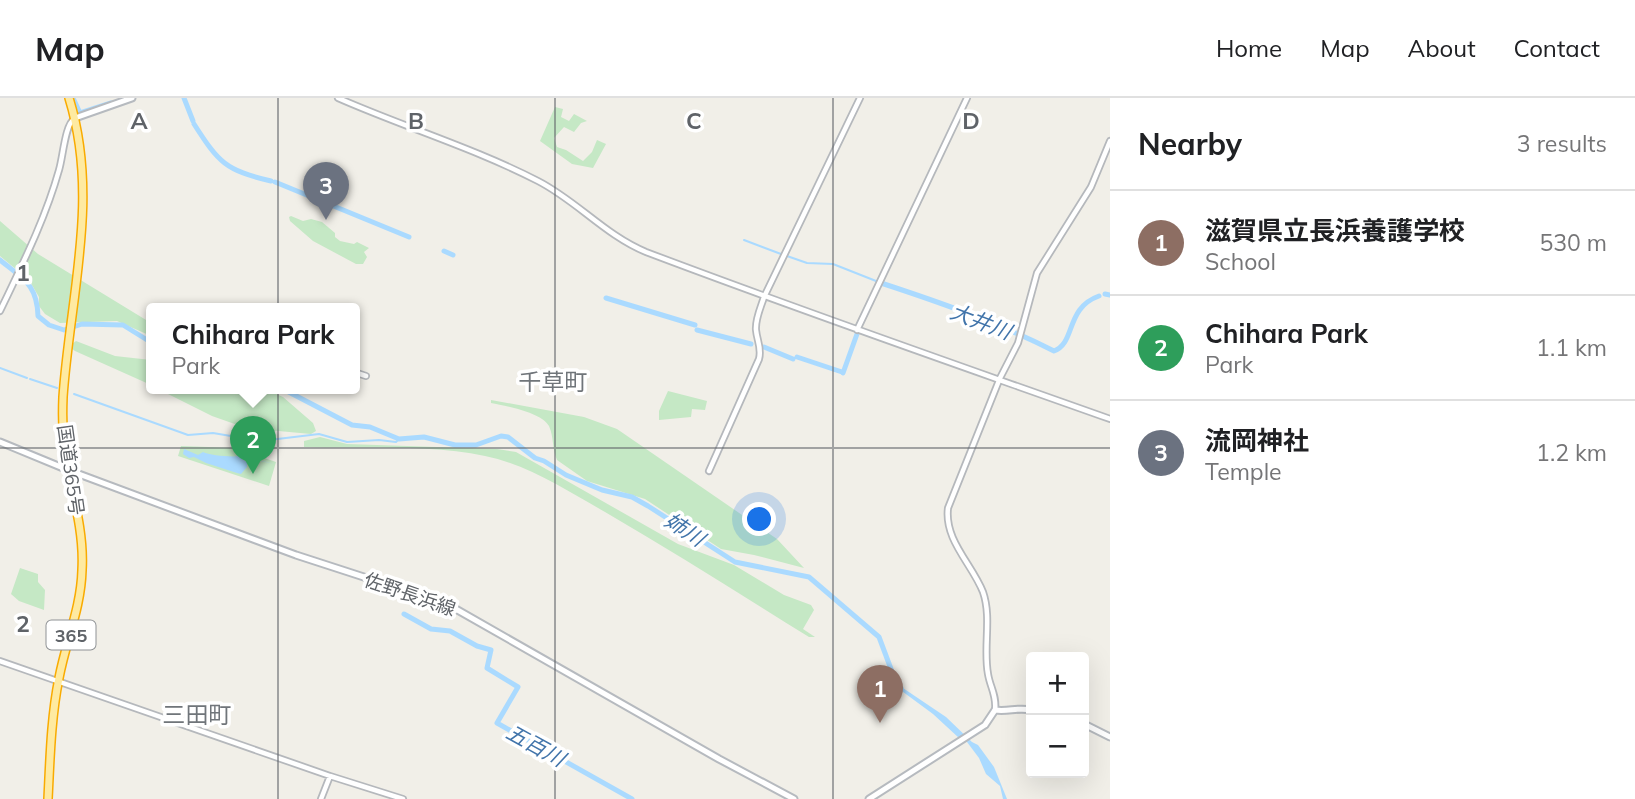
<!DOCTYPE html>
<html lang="en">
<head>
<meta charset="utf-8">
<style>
  body { margin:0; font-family:Mulish,"Noto Sans JP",sans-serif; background:#f2f2f2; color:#202124 }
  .controls { position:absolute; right:21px; bottom:21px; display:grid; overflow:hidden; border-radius:7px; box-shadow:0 7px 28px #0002 }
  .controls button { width:63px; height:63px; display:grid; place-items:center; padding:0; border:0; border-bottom:2px solid #e0e0e0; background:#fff; color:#202124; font:35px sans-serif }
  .you { position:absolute; left:760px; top:422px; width:24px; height:24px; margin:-18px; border:5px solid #fff; border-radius:50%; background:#1a73e8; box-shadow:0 0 0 10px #1a73e833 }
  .badge { display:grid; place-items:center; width:46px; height:46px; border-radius:50%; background:#b45309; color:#fff; font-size:23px; font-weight:700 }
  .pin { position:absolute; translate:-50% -58px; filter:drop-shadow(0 2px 4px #0008) }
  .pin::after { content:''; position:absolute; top:37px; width:24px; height:21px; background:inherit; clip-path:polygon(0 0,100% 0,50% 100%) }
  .popup { position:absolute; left:146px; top:205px; width:214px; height:91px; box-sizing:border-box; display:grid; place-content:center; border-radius:7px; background:#fff; filter:drop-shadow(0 2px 5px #0005); font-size:23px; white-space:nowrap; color:#757577 }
  .popup b { font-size:26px; color:#202124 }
  .popup::after { content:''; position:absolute; left:50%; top:100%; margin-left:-14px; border:14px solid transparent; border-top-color:#fff }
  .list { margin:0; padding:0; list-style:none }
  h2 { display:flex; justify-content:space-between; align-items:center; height:91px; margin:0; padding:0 28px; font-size:30px }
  h2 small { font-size:23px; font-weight:400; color:#757577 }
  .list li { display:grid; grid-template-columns:46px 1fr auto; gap:21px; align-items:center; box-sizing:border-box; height:105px; padding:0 28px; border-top:2px solid #e0e0e0 }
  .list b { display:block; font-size:26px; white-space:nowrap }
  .list p { margin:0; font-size:23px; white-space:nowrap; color:#757577 }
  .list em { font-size:23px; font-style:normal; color:#757577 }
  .map { position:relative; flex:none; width:1110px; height:701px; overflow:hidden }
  header { display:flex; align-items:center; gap:42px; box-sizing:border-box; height:98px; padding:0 35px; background:#fff; border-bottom:2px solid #e0e0e0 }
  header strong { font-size:33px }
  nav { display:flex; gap:38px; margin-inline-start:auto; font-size:24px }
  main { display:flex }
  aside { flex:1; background:#fff }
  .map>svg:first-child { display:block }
</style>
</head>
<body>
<header>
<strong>Map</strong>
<nav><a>Home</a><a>Map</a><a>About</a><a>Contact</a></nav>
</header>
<main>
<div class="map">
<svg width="1110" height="701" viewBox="0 0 1110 701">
  <rect width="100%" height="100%" fill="#f1efe8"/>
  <path fill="#c5e8c5" d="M 555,9 L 563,11 L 561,19 L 569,23 L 574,16 L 587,23 L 581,25 L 574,34 L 564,29 L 554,40 L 557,49 L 566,52 L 583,63 L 592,54 L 597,42 L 606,46 L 593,70 L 572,66 L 540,43 Z
    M 291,118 L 303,123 L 311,121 L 322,124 L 335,135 L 335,139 L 340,143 L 354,146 L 357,144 L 369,150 L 364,154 L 367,159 L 363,166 L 356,166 L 313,143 L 290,123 L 289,119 Z
    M 0,123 L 38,156 L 151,225 L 151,238 L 117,223 L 60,225 L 45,216 L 39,208 L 39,199 L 29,182 L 0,158 Z
    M 76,243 L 115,258 L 151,262 L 151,287 L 75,253 L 71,250 L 72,246 Z
    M 156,290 L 263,290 L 283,299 L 313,325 L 316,333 L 311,336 L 246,330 L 212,318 Z
    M 668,293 L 707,303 L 705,312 L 692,311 L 691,319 L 659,322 L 659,313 Z
    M 491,302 L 584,319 L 617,331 L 777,441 L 804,470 L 754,457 L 721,451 L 645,401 L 587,383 L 557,362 C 552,351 554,339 549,328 C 541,314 506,308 491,305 Z
    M 320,339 L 347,346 L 497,351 L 516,354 L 678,446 L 734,467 L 784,497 L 811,507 L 814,512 L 803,531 L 815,539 L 809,539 C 741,497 674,454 605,414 C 566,392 529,367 485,358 C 429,346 361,351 304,349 L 304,343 Z
    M 181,348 L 235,350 L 276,364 L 269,388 L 178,358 Z
    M 20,470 L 38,476 L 38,484 L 45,492 L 44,512 L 19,503 L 11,496 Z"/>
  <path fill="#aadaff" d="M 184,351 L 198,357 L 203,354 C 211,358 238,360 246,357 L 250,360 L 275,366 L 243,359 L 242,361 L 247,364 L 247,369 L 241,376 L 237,375 L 206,365 L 194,359 L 189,360 L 183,356 Z
    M 897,586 L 946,619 L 972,644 L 978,647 L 994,669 L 1007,701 L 1003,701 L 1000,688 L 986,676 L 979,660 L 967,644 L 959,640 L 933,616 L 895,588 Z"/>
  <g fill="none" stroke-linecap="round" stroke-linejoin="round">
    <path stroke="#aadaff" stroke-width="2" d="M 744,142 L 781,156
      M 787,158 L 807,165 L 833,166 L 876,183
      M 0,270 L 27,280
      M 30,281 L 57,290
      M 74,296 L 188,337 L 213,335 L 261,343 L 319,336 L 347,344 L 379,342 L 396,344 L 399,341"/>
    <path stroke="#aadaff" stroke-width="5" d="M 73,0 L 80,15 L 111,5
      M 184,0 L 193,23
      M 194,26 C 219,65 225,72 271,83
      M 275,84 L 409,139
      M 444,153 L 453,157
      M 0,162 C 23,181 37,186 38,218 L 49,227 L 64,232 L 82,226 L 123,227 L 152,245
      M 879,188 L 881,185 C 939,204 999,225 1054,253 C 1076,245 1065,210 1099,198
      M 1105,196 L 1110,197
      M 606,200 L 695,227
      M 697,232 L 751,246
      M 764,249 L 793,261
      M 797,259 L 842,274
      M 843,275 L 857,236
      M 281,290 L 352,327 L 370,329 L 399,341 L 424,339 L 455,347 L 476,347 L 501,338 L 508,339 L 535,360 L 544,363 L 566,377 L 602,392 L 632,399 L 648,408 L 735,464 L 809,479 L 879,539 L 897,587 L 901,590
      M 404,516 L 431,531 L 450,533 L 477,548 L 491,552 L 487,570 L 518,589 L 497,625 L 632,701"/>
    <defs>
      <path id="tertiary" d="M 338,0 C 404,29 474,50 538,83 C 577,103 605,137 646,154 C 799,212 955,266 1110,321
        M 0,213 C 22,167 45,122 59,72 C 63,59 65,27 74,21
        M 857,232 L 967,0
        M 354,274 L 366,278
        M 709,373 L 759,261 C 762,250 757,243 756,232 C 755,221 761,209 764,199 L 860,0
        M 0,563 L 330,678 L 403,701
        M 995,612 C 997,598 990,589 988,576 C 983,549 992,520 983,494 C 972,466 944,442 948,410 L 1000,280 L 1018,245 L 1037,175 L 1091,89 L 1110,43
        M 321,701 L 330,678"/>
      <path id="secondary" d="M 75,20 L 132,0
        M 0,344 L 68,372 L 296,457 L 447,506 L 719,661 L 794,701
        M 1084,626 L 1110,639
        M 869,701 L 985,627 L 995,612 C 1008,614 1018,609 1031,612"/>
      <path id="trunk" d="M 48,701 C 50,661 51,619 59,580 C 66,543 81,510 82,472 C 84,438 75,405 68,373 C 63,349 62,323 63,299 C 70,198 100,100 69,0"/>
    </defs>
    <use href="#tertiary" stroke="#b5b8bc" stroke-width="8"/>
    <use href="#secondary" stroke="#b6babf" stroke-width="9"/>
    <use href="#trunk" stroke="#f9ab00" stroke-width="10"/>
    <use href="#tertiary" stroke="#fff" stroke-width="4.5"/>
    <use href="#secondary" stroke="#fff" stroke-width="5"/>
    <use href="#trunk" stroke="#feeaa1" stroke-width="7"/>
  </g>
  <path fill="none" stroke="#5f6368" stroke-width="2" stroke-opacity="0.55" d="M 278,0 L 278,701M 555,0 L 555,701M 833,0 L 833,701M 0,350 L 1110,350"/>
  <g text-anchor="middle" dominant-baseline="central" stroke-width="7" stroke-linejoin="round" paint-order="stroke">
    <rect fill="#fff" stroke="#8f9295" stroke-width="2" x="46.5" y="522.5" width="49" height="29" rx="5"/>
    <g font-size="18" font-weight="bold" fill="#5f6368">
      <text x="71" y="537">365</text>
    </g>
    <g font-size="19" fill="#5f6368" stroke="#fff">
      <text transform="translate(71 372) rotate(82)">国道365号</text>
      <text transform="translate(410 496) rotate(19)">佐野長浜線</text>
    </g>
    <g font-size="21" font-style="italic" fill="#4174aa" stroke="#fff">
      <text transform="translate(981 223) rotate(21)">大井川</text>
      <text transform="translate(685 431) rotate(33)">姉川</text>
      <text transform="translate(536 647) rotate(29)">五百川</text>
    </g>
    <g font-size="23" fill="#70757a" stroke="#fff">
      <text x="553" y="283">千草町</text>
      <text x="197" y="616">三田町</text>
    </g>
  </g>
  <g font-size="23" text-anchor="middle" font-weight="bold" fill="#5f6368" stroke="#fff" stroke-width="7" stroke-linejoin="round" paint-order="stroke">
    <text x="139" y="31">A</text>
    <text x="416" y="31">B</text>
    <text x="694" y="31">C</text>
    <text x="971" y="31">D</text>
    <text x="23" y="183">1</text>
    <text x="23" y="534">2</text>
  </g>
</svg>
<div class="controls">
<button>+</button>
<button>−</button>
</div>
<div class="you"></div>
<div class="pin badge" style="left:880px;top:625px;background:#8d6e63">1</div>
<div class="pin badge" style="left:253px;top:376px;background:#2e9e5b">2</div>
<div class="popup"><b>Chihara Park</b>Park</div>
<div class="pin badge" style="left:326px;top:122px;background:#6b7280">3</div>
</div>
<aside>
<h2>Nearby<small>3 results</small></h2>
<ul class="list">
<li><span class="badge" style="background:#8d6e63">1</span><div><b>滋賀県立長浜養護学校</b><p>School</p></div><em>530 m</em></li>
<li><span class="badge" style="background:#2e9e5b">2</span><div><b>Chihara Park</b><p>Park</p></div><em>1.1 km</em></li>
<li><span class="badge" style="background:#6b7280">3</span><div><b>流岡神社</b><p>Temple</p></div><em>1.2 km</em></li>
</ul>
</aside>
</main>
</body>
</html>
